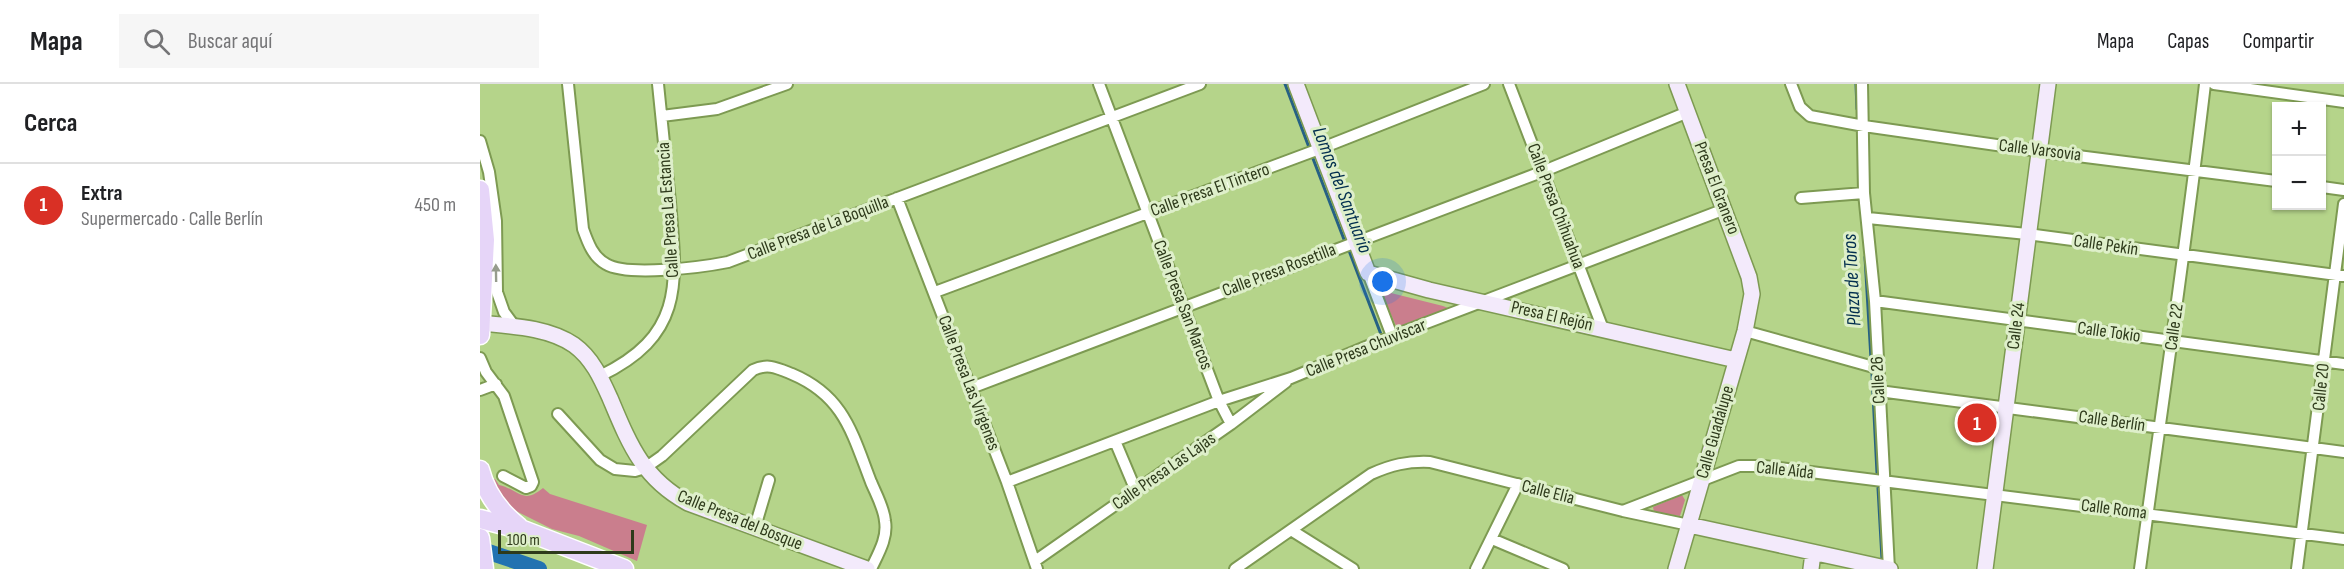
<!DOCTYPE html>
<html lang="es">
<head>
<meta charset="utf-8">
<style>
  body { margin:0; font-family:"Sofia Sans Condensed",sans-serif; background:#f6f6f6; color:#202124 }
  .controls { position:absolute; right:18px; top:18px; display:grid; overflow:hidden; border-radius:0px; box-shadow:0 2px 4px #0004 }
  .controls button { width:54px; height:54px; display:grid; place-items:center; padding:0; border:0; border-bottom:2px solid #e0e0e0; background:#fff; color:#202124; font:30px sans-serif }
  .scale { position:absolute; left:18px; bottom:15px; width:136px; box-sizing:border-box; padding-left:6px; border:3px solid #2e3a1b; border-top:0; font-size:16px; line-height:21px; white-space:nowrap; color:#2e3a1b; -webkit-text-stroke:4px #deefca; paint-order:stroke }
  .you { position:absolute; left:903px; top:198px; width:21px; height:21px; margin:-15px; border:4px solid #fff; border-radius:50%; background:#1a73e8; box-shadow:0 0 0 9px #1a73e833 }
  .badge { display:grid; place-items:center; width:39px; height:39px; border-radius:50%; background:#d93025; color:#fff; font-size:20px; font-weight:700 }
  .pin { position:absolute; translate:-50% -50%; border:3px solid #fff; box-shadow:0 2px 6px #0006 }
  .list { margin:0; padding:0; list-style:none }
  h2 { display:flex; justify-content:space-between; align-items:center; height:78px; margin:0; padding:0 24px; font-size:26px }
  h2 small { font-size:20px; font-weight:400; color:#757577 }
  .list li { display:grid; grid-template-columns:39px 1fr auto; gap:18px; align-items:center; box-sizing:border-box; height:84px; padding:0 24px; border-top:2px solid #e0e0e0 }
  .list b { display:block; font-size:22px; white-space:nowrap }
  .list p { margin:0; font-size:20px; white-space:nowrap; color:#757577 }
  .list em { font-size:20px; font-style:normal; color:#757577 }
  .icon { flex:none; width:33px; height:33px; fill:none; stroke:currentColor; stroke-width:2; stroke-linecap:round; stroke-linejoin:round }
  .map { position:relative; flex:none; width:1864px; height:485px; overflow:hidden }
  header { display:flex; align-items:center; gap:36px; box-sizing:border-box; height:84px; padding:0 30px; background:#fff; border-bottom:2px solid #e0e0e0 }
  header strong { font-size:28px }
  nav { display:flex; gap:33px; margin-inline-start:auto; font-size:21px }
  .search { width:420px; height:54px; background:#f6f6f6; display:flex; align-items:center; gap:15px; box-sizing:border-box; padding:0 21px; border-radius:0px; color:#757577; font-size:22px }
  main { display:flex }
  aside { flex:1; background:#fff }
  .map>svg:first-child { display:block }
</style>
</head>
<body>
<header>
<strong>Mapa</strong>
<div class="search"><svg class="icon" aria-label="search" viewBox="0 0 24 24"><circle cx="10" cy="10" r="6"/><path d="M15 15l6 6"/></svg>Buscar aquí</div>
<nav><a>Mapa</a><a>Capas</a><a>Compartir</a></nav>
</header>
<main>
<aside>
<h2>Cerca<small></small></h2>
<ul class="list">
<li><span class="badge">1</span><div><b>Extra</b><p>Supermercado · Calle Berlín</p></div><em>450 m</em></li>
</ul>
</aside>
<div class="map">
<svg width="1864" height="485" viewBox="0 0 1864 485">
  <rect width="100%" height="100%" fill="#b5d48a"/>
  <path fill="#ca7e8d" d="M 907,208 L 963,222 L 968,224 L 966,226 L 917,244 L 903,212 L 902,209 Z
    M 15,395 L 19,401 C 40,406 42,421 63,404 L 70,410 L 167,441 L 157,477 L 99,452 L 72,445 L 32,425 L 9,396 Z
    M 1202,411 L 1205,416 L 1200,432 L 1174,428 L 1173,423 Z"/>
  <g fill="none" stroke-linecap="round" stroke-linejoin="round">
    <path stroke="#266184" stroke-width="3" d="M 805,0 L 830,66
      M 1376,0 L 1377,25
      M 832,72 L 865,158
      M 868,164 L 902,253
      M 1385,173 L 1391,275
      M 1392,290 L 1397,389
      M 1398,404 L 1402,475"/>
    <path stroke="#2272b1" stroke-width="16" d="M 0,465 L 59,485"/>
    <defs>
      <path id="street" d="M 88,0 L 103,145 C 108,159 113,173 126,180 C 147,193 223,183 248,178 L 720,0
        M 619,0 L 739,317 L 751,340
        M 1029,0 L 1123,245
        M 1311,0 L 1320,23 L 1330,32 L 1384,42 L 1558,67 L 1796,97
        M 1382,0 L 1384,109 L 1395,217 L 1409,485
        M 1734,0 L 1864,18
        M 182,32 L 237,25 L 307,0
        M 0,57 L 9,88 L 16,137 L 17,208 L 24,228 L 35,243
        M 1842,103 L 1864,106
        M 417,114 L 527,398 L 557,485
        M 1321,114 L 1384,109
        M 1388,134 L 1547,150 L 1864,192
        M 888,189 L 912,252
        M 455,208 L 842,64 L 1004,0
        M 1395,217 L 1864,280
        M 1265,247 L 1397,284
        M 0,274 L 6,288 L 24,312 L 53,398 L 51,402 L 46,404 L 23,392
        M 120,292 C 205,251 197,199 190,118 C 186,79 182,39 178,0
        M 491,304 L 1064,87 L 1208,28
        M 0,306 L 16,300
        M 1399,307 L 1864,368
        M 78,330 L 120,376 L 135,385 L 155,387 L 165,384 L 182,372 L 273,286 C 288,279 297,284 312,290 C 364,312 372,349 391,398 C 396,410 404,424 405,437 C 408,454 398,470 391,485
        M 635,357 L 656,407
        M 527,398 L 739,317 L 811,294 L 912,252 L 1245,125
        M 1143,427 L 1259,382 L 1283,382 L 1864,455
        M 275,443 L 289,396
        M 811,446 L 873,485
        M 1012,455 L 1083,485
        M 555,477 L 751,340 L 806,298
        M 755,485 L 891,390 C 911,381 927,377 950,378 L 1143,427 L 1209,441
        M 996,485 L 1038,400
        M 1660,485 C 1682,323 1706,162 1725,0
        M 1817,485 L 1864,120"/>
      <path id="secondary" d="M 816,0 L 888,189 L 949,206 L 1256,276
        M 0,239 C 30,242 68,243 94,261 C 112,274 121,294 130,314 C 149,359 162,394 208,419 L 387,485
        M 1209,441 L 1410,485
        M 1196,485 L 1265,247 L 1272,210 L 1269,193 L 1197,0
        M 1331,485 L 1333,469
        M 1505,485 L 1568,0"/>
      <path id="primary" d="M 0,106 L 5,156 L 0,251
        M 0,386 C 6,410 20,428 39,443
        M 0,435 L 43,446 L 144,485
        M 0,454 L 4,485"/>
    </defs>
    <use href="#street" stroke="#7d9a52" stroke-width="14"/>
    <use href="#secondary" stroke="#7d9a52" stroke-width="18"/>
    <use href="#primary" stroke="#fff" stroke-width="21"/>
    <use href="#street" stroke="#fff" stroke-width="10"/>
    <use href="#secondary" stroke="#f3eafb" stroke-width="15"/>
    <use href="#primary" stroke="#e6d5f8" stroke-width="18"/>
  </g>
  <defs><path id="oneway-solid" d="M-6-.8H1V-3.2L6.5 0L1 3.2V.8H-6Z" transform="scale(1.5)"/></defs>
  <use fill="#969c8d" href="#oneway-solid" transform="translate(16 189) rotate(-91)"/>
  <g text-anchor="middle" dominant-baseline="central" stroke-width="6" stroke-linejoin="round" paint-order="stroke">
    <g font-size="18" fill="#2e3a1b" stroke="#deefca">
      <text transform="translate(1560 66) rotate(7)">Calle Varsovia</text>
      <text transform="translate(1237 104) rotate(69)">Presa El Granero</text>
      <text transform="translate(730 106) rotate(-20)">Calle Presa El Tintero</text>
      <text transform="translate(1076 122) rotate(69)">Calle Presa Chihuahua</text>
      <text transform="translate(188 126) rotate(-94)">Calle Presa La Estancia</text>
      <text transform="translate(338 144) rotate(-21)">Calle Presa de La Boquilla</text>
      <text transform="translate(1626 161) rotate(8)">Calle Pekín</text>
      <text transform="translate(799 186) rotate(-21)">Calle Presa Rosetilla</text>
      <text transform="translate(703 221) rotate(69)">Calle Presa San Marcos</text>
      <text transform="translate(1072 232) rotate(13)">Presa El Rejón</text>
      <text transform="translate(1536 242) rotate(-83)">Calle 24</text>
      <text transform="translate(1694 243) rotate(-82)">Calle 22</text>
      <text transform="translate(1629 248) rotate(8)">Calle Tokio</text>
      <text transform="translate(886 264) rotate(-22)">Calle Presa Chuvíscar</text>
      <text transform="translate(1398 296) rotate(-93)">Calle 26</text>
      <text transform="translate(489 299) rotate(69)">Calle Presa Las Vírgenes</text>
      <text transform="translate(1841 303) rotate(-84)">Calle 20</text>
      <text transform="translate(1632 337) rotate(8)">Calle Berlín</text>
      <text transform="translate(1235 348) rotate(-74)">Calle Guadalupe</text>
      <text transform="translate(1305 386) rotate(6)">Calle Aída</text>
      <text transform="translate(684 387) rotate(-35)">Calle Presa Las Lajas</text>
      <text transform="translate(1068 408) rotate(14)">Calle Elia</text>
      <text transform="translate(1634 425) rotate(7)">Calle Roma</text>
      <text transform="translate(260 436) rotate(22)">Calle Presa del Bosque</text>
    </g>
    <g font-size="20" font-style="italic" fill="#022e4e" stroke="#deefca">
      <text transform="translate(862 106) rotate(69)">Lomas del Santuario</text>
      <text transform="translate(1372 196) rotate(-93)">Plaza de Toros</text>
    </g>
  </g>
</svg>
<div class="controls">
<button>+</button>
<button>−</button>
</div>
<div class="scale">100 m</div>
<div class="you"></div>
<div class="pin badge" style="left:1497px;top:339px">1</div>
</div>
</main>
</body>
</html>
